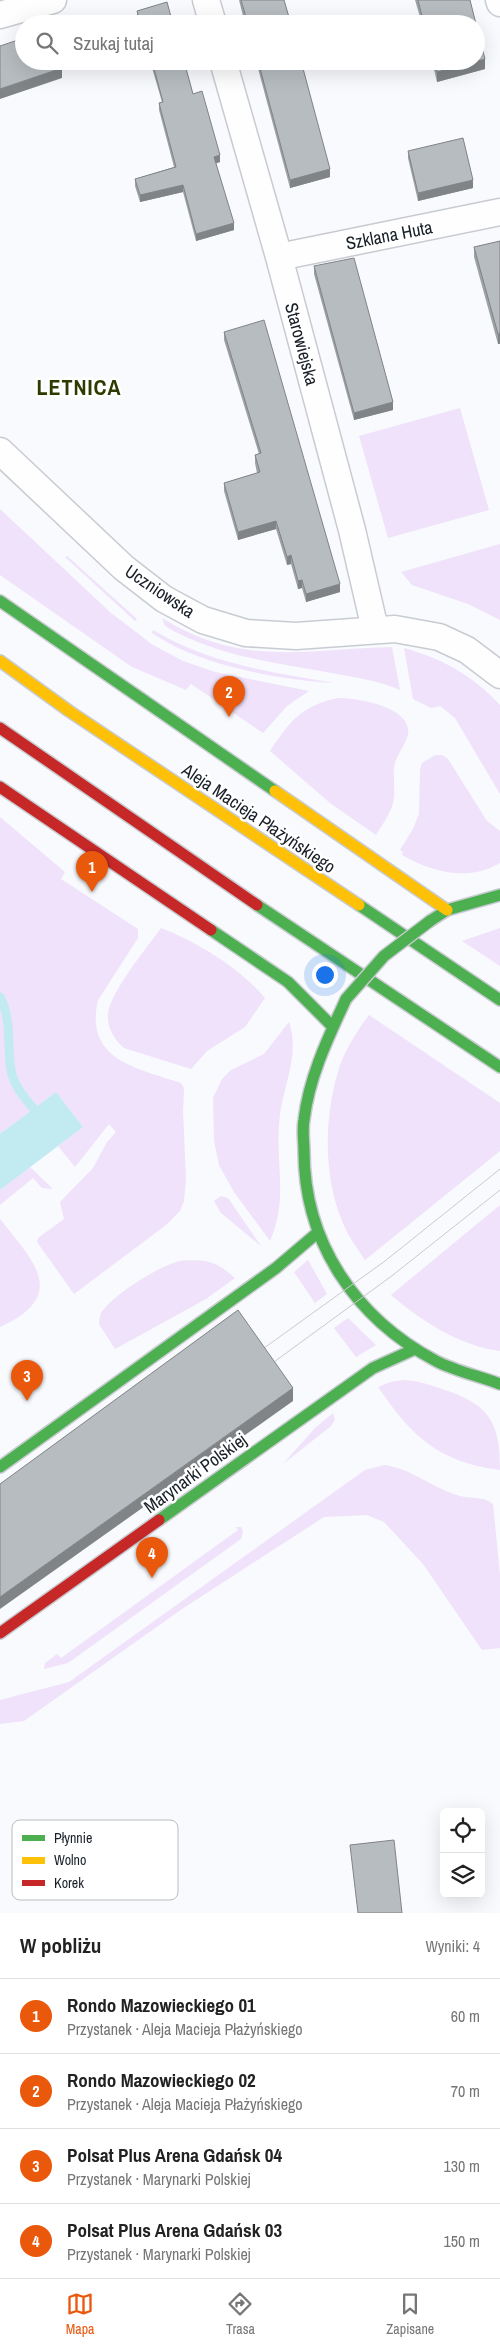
<!DOCTYPE html>
<html lang="pl">
<head>
<meta charset="utf-8">
<style>
  body { margin:0; font-family:"Archivo Narrow",sans-serif; background:#f2f2f2; color:#222 }
  .controls { position:absolute; right:15px; bottom:15px; display:grid; overflow:hidden; border-radius:8px; box-shadow:0 5px 20px #0002 }
  .controls button { width:45px; height:45px; display:grid; place-items:center; padding:0; border:0; border-bottom:1px solid #e0e0e0; background:#fff; color:#222; font:25px sans-serif }
  .you { position:absolute; left:324px; top:974px; width:18px; height:18px; margin:-12px; border:4px solid #fff; border-radius:50%; background:#1a73e8; box-shadow:0 0 0 8px #1a73e833 }
  .badge { display:grid; place-items:center; width:32px; height:32px; border-radius:50%; background:#ea580c; color:#fff; font-size:16px; font-weight:700 }
  .pin { position:absolute; translate:-50% -41px; filter:drop-shadow(0 1px 2px #0008) }
  .pin::after { content:''; position:absolute; top:26px; width:18px; height:15px; background:inherit; clip-path:polygon(0 0,100% 0,50% 100%) }
  .list { margin:0; padding:0; list-style:none }
  h2 { display:flex; justify-content:space-between; align-items:center; height:65px; margin:0; padding:0 20px; font-size:21px }
  h2 small { font-size:16px; font-weight:400; color:#767676 }
  .list li { display:grid; grid-template-columns:32px 1fr auto; gap:15px; align-items:center; box-sizing:border-box; height:75px; padding:0 20px; border-top:1px solid #e0e0e0 }
  .list b { display:block; font-size:19px; white-space:nowrap }
  .list p { margin:0; font-size:16px; white-space:nowrap; color:#767676 }
  .list em { font-size:16px; font-style:normal; color:#767676 }
  .icon { flex:none; width:28px; height:28px; fill:none; stroke:currentColor; stroke-width:2; stroke-linecap:round; stroke-linejoin:round }
  .map { position:relative; flex:none; width:500px; height:1913px; overflow:hidden }
  .search { position:absolute; background:#fff; box-shadow:0 5px 20px #0002; left:15px; right:15px; top:15px; height:55px; display:flex; align-items:center; gap:12px; box-sizing:border-box; padding:0 18px; border-radius:28px; color:#767676; font-size:19px }
  .sheet { height:365px; background:#fff }
  nav { display:flex; justify-content:space-around; align-items:center; box-sizing:border-box; height:70px; border-top:1px solid #e0e0e0; background:#fff; font-size:14px; color:#767676 }
  nav a { display:grid; justify-items:center; gap:2px }
  nav .on { color:#ea580c }
  .map>svg:first-child { display:block }
</style>
</head>
<body>
<div class="map">
<svg width="500" height="1913" viewBox="0 0 500 1913">
  <rect width="100%" height="100%" fill="#f8fafd"/>
  <path fill="#efe2fa" d="M 460,408 L 489,510 L 388,538 L 359,436 Z
    M 0,509 L 111,613 L 153,645 L 183,661 L 215,672 L 309,691 L 287,706 L 263,733 L 191,684 L 186,690 L 132,667 L 0,575 Z
    M 500,544 L 500,620 L 468,604 L 412,585 L 401,572 Z
    M 67,556 L 137,619 L 135,621 L 65,557 Z
    M 162,618 C 243,668 305,649 392,647 L 400,690 C 380,681 359,678 337,674 C 279,663 217,657 165,626 Z
    M 153,630 C 209,664 271,672 334,683 C 286,680 229,670 185,651 C 173,646 162,639 152,633 Z
    M 404,648 C 443,659 472,675 500,705 L 500,794 L 455,718 L 440,706 L 431,708 L 413,699 Z
    M 338,698 C 358,698 413,707 408,735 C 405,746 396,755 394,767 C 393,777 395,787 394,797 C 393,811 383,823 376,835 L 330,803 L 270,751 C 290,721 301,706 338,698 Z
    M 435,755 L 442,755 L 448,759 L 487,821 L 500,831 L 500,863 C 468,882 432,872 402,855 L 403,852 L 400,850 L 413,829 L 419,814 L 420,769 L 422,763 Z
    M 0,817 L 65,872 L 61,879 L 138,929 L 138,938 L 98,1000 C 84,1060 137,1068 181,1083 L 184,1088 L 183,1111 L 186,1179 L 184,1201 L 180,1211 L 166,1225 L 74,1294 L 37,1242 L 38,1238 L 64,1219 L 60,1202 L 93,1168 L 107,1142 L 116,1132 L 109,1124 L 75,1167 L 58,1146 L 83,1127 L 56,1092 L 0,1134 Z
    M 161,928 C 197,942 240,968 265,998 L 245,1027 L 207,1051 L 191,1069 L 124,1048 C 114,1039 107,1028 108,1014 C 109,994 148,946 161,928 Z
    M 500,928 L 500,966 L 462,941 Z
    M 369,1015 L 500,1103 L 500,1151 L 365,1260 C 359,1251 353,1243 348,1234 C 322,1184 323,1118 340,1065 C 347,1047 357,1031 369,1015 Z
    M 289,1022 C 301,1056 281,1089 279,1124 C 276,1168 288,1199 270,1241 L 234,1192 L 219,1165 L 214,1141 L 213,1098 L 222,1079 L 231,1070 L 264,1054 Z
    M 30,1167 L 53,1189 L 42,1188 L 33,1178 L 0,1205 L 0,1190 Z
    M 221,1196 L 228,1198 L 261,1246 L 221,1213 L 214,1201 Z
    M 500,1205 L 500,1351 C 458,1345 423,1322 391,1295 Z
    M 0,1219 C 33,1261 70,1295 0,1327 Z
    M 308,1260 L 327,1294 L 315,1303 L 294,1272 Z
    M 180,1261 C 205,1259 216,1261 235,1278 L 206,1299 L 115,1349 L 99,1324 C 99,1319 100,1313 104,1309 C 118,1292 159,1266 180,1261 Z
    M 348,1318 L 376,1345 L 356,1357 L 334,1328 Z
    M 404,1380 C 419,1381 431,1385 445,1390 C 490,1405 500,1423 500,1470 C 439,1462 412,1437 378,1387 L 390,1382 Z
    M 333,1413 L 335,1420 L 331,1426 L 283,1464 L 315,1428 Z
    M 385,1465 C 412,1469 434,1489 460,1496 C 472,1499 483,1496 493,1504 L 500,1575 L 500,1648 L 482,1650 L 423,1564 L 384,1522 L 367,1515 L 324,1517 L 182,1609 L 24,1721 L 0,1724 L 0,1700 L 69,1682 L 365,1470 Z
    M 236,1527 L 241,1527 L 243,1532 L 241,1539 L 68,1663 L 44,1669 L 45,1663 L 57,1654 L 61,1658 L 238,1530 Z"/>
  <path fill="#c1ebf0" d="M 56,1092 L 83,1127 L 0,1190 L 0,1134 Z"/>
  <g fill="none" stroke-linecap="round" stroke-linejoin="round">
    <path stroke="#c1ebf0" stroke-width="9" d="M 0,997 C 13,1021 6,1050 12,1075 C 16,1088 25,1098 33,1108"/>
    <defs>
      <path id="street" d="M 206,0 L 213,24
        M 499,0 L 500,3
        M 0,15 L 53,0
        M 223,61 L 279,257 L 352,530 L 375,629
        M 279,257 L 500,212
        M 0,451 L 124,568 L 164,599 L 203,620 L 246,633 L 296,636 L 395,629 L 439,637 L 467,650 L 500,675"/>
      <path id="fast" d="M 0,601 L 275,791
        M 257,905 L 500,1067
        M 359,905 L 500,1000
        M 430,921 L 447,910 L 500,895
        M 211,930 L 288,982 L 331,1025
        M 346,999 C 328,1038 309,1077 304,1120 C 302,1130 304,1141 304,1151 C 304,1242 355,1318 436,1361 C 455,1371 479,1376 500,1384
        M 0,1467 L 276,1268 L 316,1234
        M 159,1520 L 373,1368 L 415,1349"/>
      <path id="slow" d="M 0,661 L 69,711 L 359,905
        M 275,791 L 447,910"/>
      <path id="jam" d="M 0,728 L 257,905
        M 0,787 L 211,930
        M 0,1633 L 159,1520"/>
    </defs>
    <use href="#street" stroke="#c8cbd1" stroke-width="29"/>
    <use href="#fast" stroke="#c8cbd1" stroke-width="14"/>
    <use href="#slow" stroke="#c8cbd1" stroke-width="14"/>
    <use href="#jam" stroke="#c8cbd1" stroke-width="14"/>
    <use href="#street" stroke="#fefeff" stroke-width="26"/>
    <use href="#fast" stroke="#4caf50" stroke-width="11"/>
    <use href="#slow" stroke="#ffc107" stroke-width="11"/>
    <use href="#jam" stroke="#c62828" stroke-width="11"/>
    <path stroke="#cacacc" stroke-width="1" d="M 253,1356 L 385,1261 L 500,1169
      M 263,1370 L 393,1275 L 500,1190"/>
    <defs>
      <path id="fast-bridge" d="M 346,999 L 384,956 L 430,921"/>
    </defs>
    <use href="#fast-bridge" stroke="#c8cbd1" stroke-width="14" stroke-linecap="butt"/>
    <use href="#fast-bridge" stroke="#4caf50" stroke-width="11"/>
  </g>
  <path fill="#9da2a5" d="M 239,0 L 284,0 L 291,24 L 245,24 Z
    M 415,0 L 470,0 L 476,24 L 422,24 Z
    M 137,11 L 173,24 L 139,24 L 137,18 Z
    M 150,61 L 184,61 L 193,94 L 220,162 L 216,163 L 234,230 L 196,241 L 183,192 L 140,202 L 135,186 L 135,179 L 174,167 L 159,110 L 159,103 L 162,102 Z
    M 256,61 L 301,61 L 330,177 L 290,188 Z
    M 432,61 L 476,61 L 485,69 L 437,82 Z
    M 408,151 L 473,188 L 418,201 L 408,158 Z
    M 500,241 L 498,344 L 474,257 L 474,247 Z
    M 314,266 L 393,410 L 354,420 L 314,274 Z
    M 224,332 L 340,592 L 306,602 L 302,588 L 298,589 L 291,564 L 287,565 L 276,529 L 238,540 L 224,491 L 224,483 L 257,473 L 255,463 L 255,455 L 259,454 L 224,340 Z"/>
  <path fill="#808486" d="M 485,59 L 485,69 L 437,82 L 437,72 Z
    M 62,68 L 62,78 L 0,99 L 0,89 Z
    M 220,155 L 220,162 L 214,164 L 214,157 Z
    M 330,169 L 330,177 L 290,188 L 290,180 Z
    M 473,180 L 473,188 L 418,201 L 418,193 Z
    M 183,185 L 183,192 L 140,202 L 140,195 Z
    M 234,223 L 234,230 L 196,241 L 196,234 Z
    M 500,333 L 500,344 L 498,344 L 498,334 Z
    M 393,402 L 393,410 L 354,420 L 354,413 Z
    M 276,521 L 276,529 L 238,540 L 238,532 Z
    M 291,555 L 291,564 L 287,565 L 287,557 Z
    M 302,580 L 302,588 L 298,589 L 298,581 Z
    M 340,584 L 340,592 L 306,602 L 306,594 Z
    M 293,1388 L 293,1401 L 0,1609 L 0,1597 Z"/>
  <path fill="#b7bcc0" stroke="#808486" d="M 241,0 L 284,0 L 291,24 L 248,24 Z
    M 418,0 L 470,0 L 476,24 L 424,24 Z
    M 167,2 L 173,24 L 141,24 L 137,11 Z
    M 476,24 L 485,59 L 437,72 L 435,61 L 476,61 Z
    M 24,38 L 24,61 L 59,61 L 62,68 L 0,89 L 0,46 Z
    M 152,61 L 184,61 L 193,94 L 202,91 L 220,155 L 214,157 L 234,223 L 196,234 L 183,185 L 140,195 L 135,179 L 176,167 L 159,103 L 163,102 Z
    M 258,61 L 301,61 L 330,169 L 290,180 Z
    M 463,138 L 473,180 L 418,193 L 408,151 Z
    M 500,241 L 500,333 L 498,334 L 474,247 Z
    M 354,258 L 393,402 L 354,413 L 314,266 Z
    M 264,320 L 340,584 L 306,594 L 302,580 L 298,581 L 291,555 L 287,557 L 276,521 L 238,532 L 224,483 L 260,472 L 255,455 L 261,453 L 224,332 Z
    M 238,1310 L 293,1388 L 0,1597 L 0,1484 Z
    M 394,1840 L 402,1913 L 358,1913 L 350,1845 Z"/>
  <g text-anchor="middle" dominant-baseline="central" stroke-width="5" stroke-linejoin="round" paint-order="stroke">
    <g font-size="18" fill="#191f27" stroke="#fff">
      <text transform="translate(389 235) rotate(-11)">Szklana Huta</text>
      <text transform="translate(302 344) rotate(75)">Starowiejska</text>
      <text transform="translate(160 591) rotate(34)">Uczniowska</text>
      <text transform="translate(259 818) rotate(34)">Aleja Macieja Płażyńskiego</text>
      <text transform="translate(195 1473) rotate(-36)">Marynarki Polskiej</text>
    </g>
    <g font-size="22" font-weight="bold" letter-spacing="1" fill="#2d3a00" stroke="#fff">
      <text x="79" y="387">LETNICA</text>
    </g>
  </g>
  <rect x="12" y="1820" width="166" height="80" rx="8" fill="#fff" stroke="#babcbe" stroke-width="1"/>
  <rect x="22" y="1835" width="23" height="6" fill="#4caf50"/>
  <rect x="22" y="1857" width="23" height="7" fill="#ffc107"/>
  <rect x="22" y="1880" width="23" height="6" fill="#c62828"/>
  <g font-size="14" fill="#191f27">
    <text x="54" y="1843">Płynnie</text>
    <text x="54" y="1865">Wolno</text>
    <text x="54" y="1888">Korek</text>
  </g>
</svg>
<div class="controls">
<button><svg class="icon" aria-label="locate" viewBox="0 0 24 24"><circle cx="12" cy="12" r="6"/><path d="M12 2v4M12 18v4M2 12h4M18 12h4"/></svg></button>
<button><svg class="icon" aria-label="layers" viewBox="0 0 24 24"><path d="M12 4l9 5-9 5-9-5zM3 14l9 5 9-5"/></svg></button>
</div>
<div class="you"></div>
<div class="pin badge" style="left:92px;top:892px">1</div>
<div class="pin badge" style="left:229px;top:717px">2</div>
<div class="pin badge" style="left:27px;top:1401px">3</div>
<div class="pin badge" style="left:152px;top:1578px">4</div>
<div class="search"><svg class="icon" aria-label="search" viewBox="0 0 24 24"><circle cx="10" cy="10" r="6"/><path d="M15 15l6 6"/></svg>Szukaj tutaj</div>
</div>
<section class="sheet">
<h2>W pobliżu<small>Wyniki: 4</small></h2>
<ul class="list">
<li><span class="badge">1</span><div><b>Rondo Mazowieckiego 01</b><p>Przystanek · Aleja Macieja Płażyńskiego</p></div><em>60 m</em></li>
<li><span class="badge">2</span><div><b>Rondo Mazowieckiego 02</b><p>Przystanek · Aleja Macieja Płażyńskiego</p></div><em>70 m</em></li>
<li><span class="badge">3</span><div><b>Polsat Plus Arena Gdańsk 04</b><p>Przystanek · Marynarki Polskiej</p></div><em>130 m</em></li>
<li><span class="badge">4</span><div><b>Polsat Plus Arena Gdańsk 03</b><p>Przystanek · Marynarki Polskiej</p></div><em>150 m</em></li>
</ul>
</section>
<nav>
<a class="on"><svg class="icon" aria-label="map" viewBox="0 0 24 24"><path d="M3 6l6-2 6 2 6-2v14l-6 2-6-2-6 2zM9 4v14M15 6v14"/></svg>Mapa</a>
<a><svg class="icon" aria-label="directions" viewBox="0 0 24 24"><path d="M12 3l9 9-9 9-9-9zM9 14v-3h6M13 9l2 2-2 2"/></svg>Trasa</a>
<a><svg class="icon" aria-label="saved" viewBox="0 0 24 24"><path d="M7 4h10v16l-5-4-5 4z"/></svg>Zapisane</a>
</nav>
</body>
</html>
